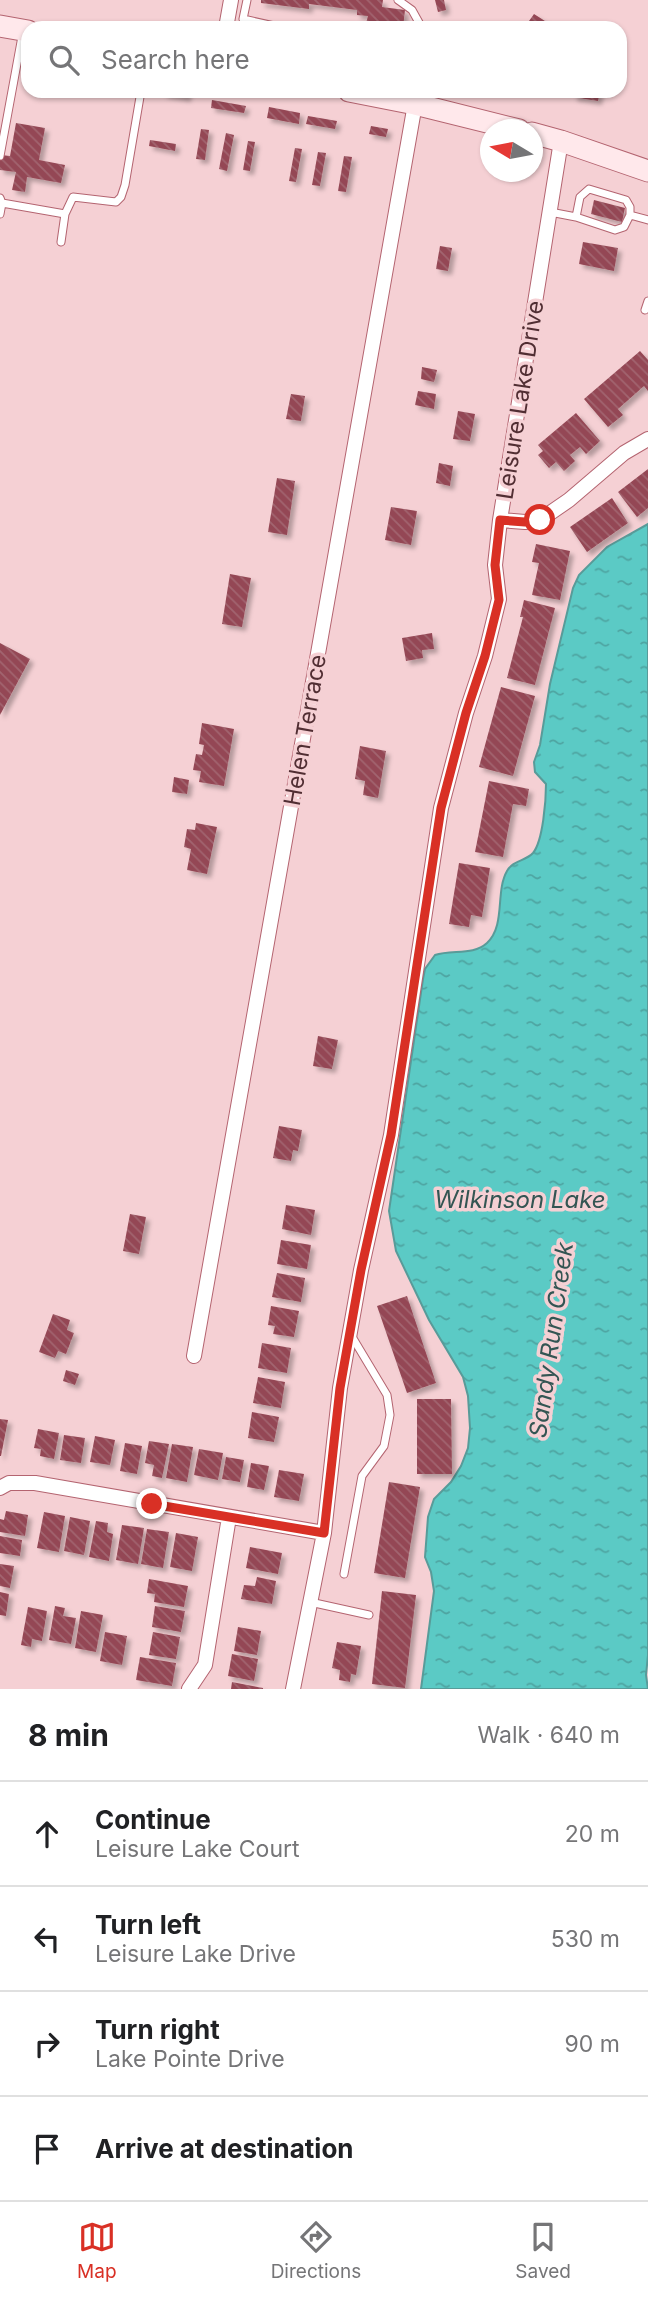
<!DOCTYPE html>
<html lang="en">
<head>
<meta charset="utf-8">
<style>
  body { margin:0; font-family:Inter,sans-serif; background:#f2f2f2; color:#202124 }
  .compass { position:absolute; left:480px; top:119px; width:63px; height:63px; border-radius:50%; background:#fff; box-shadow:0 2px 5px #0004; rotate:280deg }
  .stop { position:absolute; width:21px; height:21px; margin:-16px; border:5px solid #d93025; border-radius:50%; background:#fff }
  .stop.end { background:#d93025; border-color:#fff; box-shadow:0 2px 7px #0008 }
  .list { margin:0; padding:0; list-style:none }
  h2 { display:flex; justify-content:space-between; align-items:center; height:91px; margin:0; padding:0 28px; font-size:30px }
  h2 small { font-size:23px; font-weight:400; color:#757577 }
  .list li { display:grid; grid-template-columns:46px 1fr auto; gap:21px; align-items:center; box-sizing:border-box; height:105px; padding:0 28px; border-top:2px solid #e0e0e0 }
  .list b { display:block; font-size:26px; white-space:nowrap }
  .list p { margin:0; font-size:23px; white-space:nowrap; color:#757577 }
  .list em { font-size:23px; font-style:normal; color:#757577 }
  .icon { flex:none; width:38px; height:38px; fill:none; stroke:currentColor; stroke-width:2; stroke-linecap:round; stroke-linejoin:round }
  .map { position:relative; flex:none; width:648px; height:1689px; overflow:hidden }
  .search { position:absolute; background:#fff; box-shadow:0 2px 5px #0004; left:21px; right:21px; top:21px; height:77px; display:flex; align-items:center; gap:18px; box-sizing:border-box; padding:0 24px; border-radius:21px; color:#757577; font-size:26px }
  .sheet { height:511px; background:#fff }
  nav { display:flex; justify-content:space-around; align-items:center; box-sizing:border-box; height:98px; border-top:2px solid #e0e0e0; background:#fff; font-size:19px; color:#757577 }
  nav a { display:grid; justify-items:center; gap:4px }
  nav .on { color:#d93025 }
  .map>svg:first-child { display:block }
</style>
</head>
<body>
<div class="map">
<svg width="648" height="1689" viewBox="0 0 648 1689">
  <defs>
    <pattern id="water-ripples" width="26" height="14" patternUnits="userSpaceOnUse" patternTransform="scale(1.75)"><rect width="26" height="14" fill="#5bcac5"/><path d="M2 4q2-2 4 0t4 0M15 11q2-2 4 0t4 0" fill="none" stroke="#4ea4a1"/></pattern>
    <pattern id="building-back-hatch" width="6" height="6" patternUnits="userSpaceOnUse" patternTransform="scale(1.75)"><rect width="6" height="6" fill="#944754"/><path d="M-1 5l2 2M0 0l6 6M5-1l2 2" fill="none" stroke="#a26570"/></pattern>
    <filter id="shadow"><feDropShadow dx="4" dy="4" stdDeviation="2" flood-color="#0004"/></filter>
  </defs>
  <rect width="100%" height="100%" fill="#f5d0d4"/>
  <path fill="url(#water-ripples)" stroke="#589b99" stroke-width="2" d="M 648,524 L 648,1655 L 646,1675 L 648,1689 L 421,1689 L 434,1591 L 431,1572 L 425,1557 L 428,1517 L 434,1499 L 451,1482 L 461,1466 L 468,1448 L 470,1428 L 468,1396 L 463,1377 L 429,1320 L 396,1251 L 389,1211 L 423,979 L 425,969 L 435,955 C 452,949 473,956 487,943 C 506,925 495,892 507,871 C 513,860 526,861 533,853 C 543,841 546,800 546,784 L 535,772 L 534,762 L 540,745 L 550,684 L 573,588 L 579,575 L 607,547 Z"/>
  <path fill="url(#building-back-hatch)" filter="url(#shadow)" d="M 261,0 L 383,0 L 382,7 L 405,10 L 403,28 L 366,23 L 368,16 L 357,15 L 357,10 L 309,4 L 309,9 L 261,3 Z
    M 435,0 L 444,0 L 446,10 L 438,12 Z
    M 534,14 L 556,28 L 540,28 L 529,21 Z
    M 164,91 L 188,91 L 187,98 L 163,94 Z
    M 574,91 L 600,91 L 598,101 L 573,97 Z
    M 212,100 L 246,106 L 244,113 L 211,108 Z
    M 269,107 L 300,113 L 299,124 L 267,118 Z
    M 308,116 L 337,121 L 335,129 L 306,124 Z
    M 16,123 L 45,128 L 39,160 L 65,165 L 61,183 L 27,177 L 25,192 L 12,190 L 16,172 L 0,170 L 0,159 L 1,155 L 10,156 Z
    M 371,126 L 388,129 L 386,137 L 369,134 Z
    M 201,129 L 209,130 L 205,160 L 196,159 Z
    M 226,133 L 234,135 L 227,171 L 219,169 Z
    M 150,140 L 176,144 L 175,151 L 149,146 Z
    M 248,141 L 255,142 L 250,171 L 243,170 Z
    M 295,148 L 302,149 L 296,182 L 289,181 Z
    M 318,152 L 326,153 L 320,186 L 312,185 Z
    M 344,156 L 352,157 L 346,192 L 338,191 Z
    M 594,200 L 625,208 L 622,222 L 591,214 Z
    M 583,242 L 618,248 L 614,271 L 579,264 Z
    M 440,246 L 452,248 L 448,271 L 436,269 Z
    M 640,351 L 648,360 L 648,391 L 644,386 L 618,409 L 623,415 L 608,427 L 584,399 Z
    M 422,367 L 437,370 L 434,382 L 421,379 Z
    M 418,391 L 436,394 L 434,409 L 415,405 Z
    M 291,394 L 305,396 L 301,421 L 286,419 Z
    M 458,411 L 475,414 L 470,441 L 453,439 Z
    M 576,413 L 600,441 L 586,454 L 580,447 L 570,455 L 575,461 L 564,471 L 556,462 L 549,468 L 538,455 L 543,451 L 538,445 Z
    M 439,463 L 453,466 L 450,486 L 436,483 Z
    M 648,469 L 648,508 L 637,517 L 618,492 Z
    M 277,478 L 295,481 L 287,535 L 268,532 Z
    M 612,498 L 628,523 L 587,552 L 570,527 Z
    M 391,507 L 417,511 L 411,545 L 385,540 Z
    M 536,544 L 570,551 L 560,600 L 532,595 L 539,563 L 532,562 Z
    M 230,574 L 251,578 L 242,627 L 222,624 Z
    M 524,600 L 555,608 L 535,685 L 507,678 L 523,617 L 520,617 Z
    M 432,633 L 434,649 L 422,650 L 423,658 L 406,661 L 402,638 Z
    M 0,643 L 30,659 L 0,715 Z
    M 501,687 L 535,696 L 513,776 L 479,767 Z
    M 202,723 L 234,729 L 224,786 L 199,782 L 201,771 L 193,770 L 196,754 L 202,755 L 204,745 L 199,744 Z
    M 360,746 L 386,751 L 378,798 L 363,795 L 365,781 L 355,779 Z
    M 174,777 L 189,780 L 187,794 L 172,792 Z
    M 489,781 L 529,789 L 526,806 L 513,804 L 503,857 L 475,852 Z
    M 196,823 L 217,827 L 207,874 L 187,870 L 191,849 L 184,847 L 187,829 L 195,830 Z
    M 459,863 L 490,868 L 482,917 L 471,915 L 469,927 L 449,924 Z
    M 318,1036 L 338,1040 L 332,1069 L 313,1066 Z
    M 279,1126 L 302,1130 L 298,1151 L 293,1150 L 291,1161 L 273,1158 Z
    M 286,1205 L 315,1210 L 311,1235 L 282,1229 Z
    M 130,1214 L 146,1217 L 139,1254 L 123,1251 Z
    M 281,1240 L 311,1245 L 307,1269 L 277,1264 Z
    M 277,1273 L 305,1278 L 301,1302 L 272,1297 Z
    M 407,1296 L 436,1383 L 407,1393 L 377,1306 Z
    M 271,1306 L 299,1311 L 294,1337 L 273,1334 L 275,1326 L 268,1325 Z
    M 53,1314 L 70,1320 L 67,1330 L 74,1333 L 66,1354 L 58,1351 L 55,1358 L 39,1352 Z
    M 262,1343 L 291,1348 L 287,1373 L 258,1368 Z
    M 66,1370 L 79,1374 L 75,1385 L 63,1381 Z
    M 258,1377 L 285,1382 L 281,1408 L 253,1403 Z
    M 417,1399 L 451,1399 L 452,1474 L 417,1474 Z
    M 252,1412 L 279,1417 L 274,1442 L 248,1438 Z
    M 0,1419 L 8,1420 L 1,1456 L 0,1456 Z
    M 38,1429 L 59,1433 L 54,1459 L 40,1456 L 41,1449 L 34,1448 Z
    M 64,1435 L 85,1438 L 81,1463 L 60,1460 Z
    M 95,1436 L 115,1440 L 110,1465 L 90,1462 Z
    M 149,1441 L 169,1444 L 162,1478 L 152,1476 L 154,1465 L 145,1463 Z
    M 125,1443 L 142,1446 L 137,1474 L 120,1471 Z
    M 172,1444 L 193,1447 L 187,1482 L 166,1478 Z
    M 199,1449 L 223,1453 L 218,1480 L 194,1475 Z
    M 226,1457 L 244,1460 L 240,1482 L 222,1479 Z
    M 251,1463 L 269,1466 L 264,1490 L 247,1487 Z
    M 279,1470 L 304,1474 L 299,1501 L 274,1497 Z
    M 389,1482 L 420,1487 L 405,1578 L 374,1573 Z
    M 6,1511 L 28,1515 L 25,1536 L 0,1532 L 0,1519 L 4,1520 Z
    M 44,1512 L 65,1516 L 59,1552 L 37,1548 Z
    M 70,1517 L 90,1521 L 84,1555 L 64,1551 Z
    M 96,1521 L 108,1523 L 107,1532 L 113,1534 L 109,1561 L 89,1557 Z
    M 122,1525 L 144,1528 L 138,1564 L 116,1560 Z
    M 147,1529 L 169,1532 L 163,1568 L 141,1564 Z
    M 176,1533 L 198,1537 L 192,1571 L 170,1567 Z
    M 0,1536 L 22,1540 L 20,1556 L 0,1553 Z
    M 250,1547 L 282,1553 L 278,1574 L 246,1568 Z
    M 0,1564 L 14,1566 L 10,1588 L 0,1586 Z
    M 257,1577 L 276,1581 L 272,1604 L 241,1599 L 244,1585 L 255,1586 Z
    M 149,1579 L 188,1586 L 184,1607 L 154,1602 L 155,1594 L 147,1593 Z
    M 382,1591 L 416,1595 L 405,1688 L 372,1684 Z
    M 0,1592 L 9,1594 L 6,1616 L 0,1615 Z
    M 55,1606 L 65,1608 L 63,1616 L 76,1618 L 71,1644 L 49,1640 Z
    M 155,1606 L 185,1611 L 181,1632 L 152,1627 Z
    M 28,1607 L 47,1611 L 42,1641 L 32,1639 L 31,1647 L 21,1645 Z
    M 81,1611 L 103,1615 L 96,1652 L 75,1648 Z
    M 238,1627 L 261,1631 L 257,1655 L 234,1651 Z
    M 105,1632 L 127,1636 L 122,1665 L 100,1661 Z
    M 153,1632 L 180,1637 L 176,1659 L 149,1655 Z
    M 337,1642 L 361,1646 L 356,1675 L 351,1674 L 350,1682 L 339,1680 L 340,1670 L 332,1668 Z
    M 232,1654 L 258,1659 L 254,1681 L 228,1676 Z
    M 140,1657 L 176,1663 L 172,1686 L 136,1680 Z
    M 232,1682 L 263,1688 L 263,1689 L 231,1689 Z"/>
  <g fill="none" stroke-linecap="round" stroke-linejoin="round">
    <defs>
      <path id="service" d="M 247,0 L 243,19 L 283,28
        M 398,0 L 412,10 L 422,28
        M 0,156 L 23,31
        M 0,198 L 2,203 L 0,214
        M 2,203 L 65,214
        M 550,212 L 576,217 L 580,197 L 589,189 L 626,200 L 630,207 L 630,215 L 648,220
        M 576,217 L 615,230 L 624,227 L 630,215
        M 61,242 L 65,214 L 73,197 L 116,202 L 121,197 L 125,185 L 141,91
        M 645,310 L 648,301
        M 344,1574 L 362,1476 L 384,1446 L 390,1415 L 387,1395 L 351,1335
        M 310,1602 L 369,1615"/>
      <path id="minor" d="M 226,28 L 231,0
        M 500,520 L 525,522 L 540,520 L 569,500 L 624,453 L 648,439
        M 194,1356 L 415,104
        M 0,1488 L 9,1483 L 35,1483 L 324,1533
        M 189,1689 L 205,1665 L 229,1517
        M 293,1689 L 324,1533 L 340,1388 L 361,1270 L 391,1135 L 441,808 L 466,713 L 485,656 L 499,599 L 495,565 L 500,520 L 561,141"/>
      <path id="secondary" d="M 0,26 L 28,31
        M 349,91 L 415,104 L 519,130
        M 532,133 L 561,141 L 648,171"/>
    </defs>
    <use href="#service" stroke="#b46470" stroke-width="9"/>
    <use href="#minor" stroke="#b46470" stroke-width="16"/>
    <use href="#secondary" stroke="#b46470" stroke-width="23"/>
    <use href="#service" stroke="#fff" stroke-width="7"/>
    <use href="#minor" stroke="#fff" stroke-width="14"/>
    <use href="#secondary" stroke="#ffe8eb" stroke-width="21"/>
  </g>
  <g fill="none" stroke-linecap="round" stroke-linejoin="round">
    <path stroke="#d93025" stroke-width="9" d="M 152,1504 L 324,1533 L 340,1388 L 361,1270 L 391,1135 L 441,808 L 466,713 L 485,656 L 499,600 L 495,565 L 500,520 L 525,522 L 540,520"/>
  </g>
  <g text-anchor="middle" dominant-baseline="central" stroke-width="7" stroke-linejoin="round" paint-order="stroke">
    <g font-size="23" fill="#512e33" stroke="#f5d0d4">
      <text transform="translate(520 400) rotate(-81)">Leisure Lake Drive</text>
      <text transform="translate(305 730) rotate(-80)">Helen Terrace</text>
    </g>
    <g font-size="24" font-style="italic" fill="#335553" stroke="#f5d0d4">
      <text x="520" y="1199">Wilkinson Lake</text>
      <text transform="translate(551 1340) rotate(-82)">Sandy Run Creek</text>
    </g>
  </g>
</svg>
<svg class="compass" viewBox="-18 -18 36 36"><path d="M0-13l5 13h-10z" fill="#e53935"/><path d="M0 13l5-13h-10z" fill="#757577"/></svg>
<div class="stop" style="left:540px;top:520px"></div>
<div class="stop end" style="left:152px;top:1504px"></div>
<div class="search"><svg class="icon" aria-label="search" viewBox="0 0 24 24"><circle cx="10" cy="10" r="6"/><path d="M15 15l6 6"/></svg>Search here</div>
</div>
<section class="sheet">
<h2>8 min<small>Walk · 640 m</small></h2>
<ul class="list">
<li><svg class="icon" aria-label="ahead" viewBox="0 0 24 24"><path d="M12 20V5M6 11l6-6 6 6"/></svg><div><b>Continue</b><p>Leisure Lake Court</p></div><em>20 m</em></li>
<li><svg class="icon" aria-label="left" viewBox="0 0 24 24"><path d="M17 20v-9H6M10 6l-5 5 5 5"/></svg><div><b>Turn left</b><p>Leisure Lake Drive</p></div><em>530 m</em></li>
<li><svg class="icon" aria-label="right" viewBox="0 0 24 24"><path d="M7 20v-9h11M14 6l5 5-5 5"/></svg><div><b>Turn right</b><p>Lake Pointe Drive</p></div><em>90 m</em></li>
<li><svg class="icon" aria-label="arrive" viewBox="0 0 24 24"><path d="M6 21V4h12l-3 4 3 4H6"/></svg><div><b>Arrive at destination</b></div></li>
</ul>
</section>
<nav>
<a class="on"><svg class="icon" aria-label="map" viewBox="0 0 24 24"><path d="M3 6l6-2 6 2 6-2v14l-6 2-6-2-6 2zM9 4v14M15 6v14"/></svg>Map</a>
<a><svg class="icon" aria-label="directions" viewBox="0 0 24 24"><path d="M12 3l9 9-9 9-9-9zM9 14v-3h6M13 9l2 2-2 2"/></svg>Directions</a>
<a><svg class="icon" aria-label="saved" viewBox="0 0 24 24"><path d="M7 4h10v16l-5-4-5 4z"/></svg>Saved</a>
</nav>
</body>
</html>
